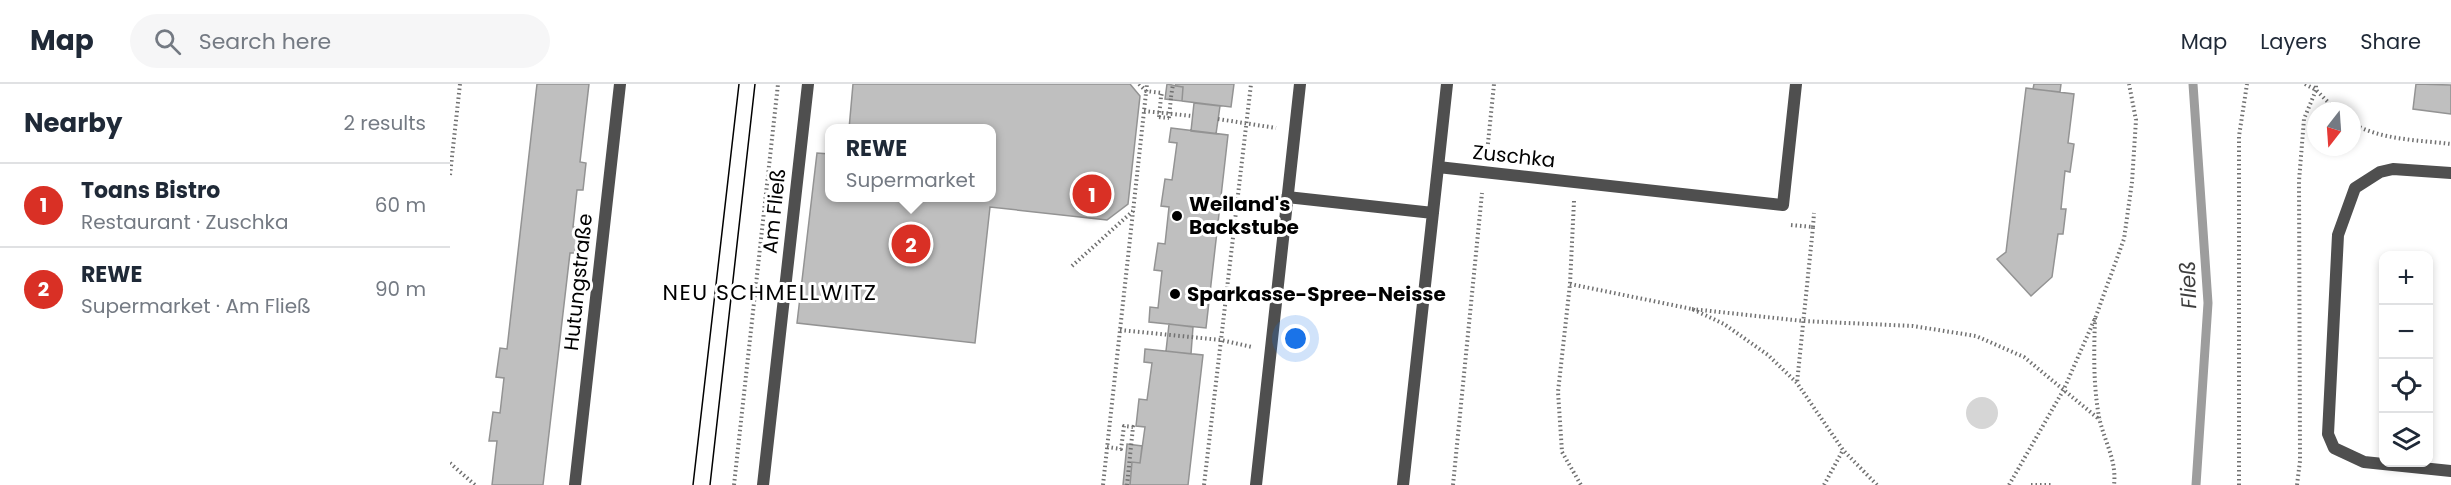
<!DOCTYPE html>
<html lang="en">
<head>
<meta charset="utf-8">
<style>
  body { margin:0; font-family:Poppins,sans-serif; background:#f6f6f7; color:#1f2937 }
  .controls { position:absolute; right:18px; bottom:18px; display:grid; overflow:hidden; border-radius:12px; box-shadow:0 3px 9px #0003 }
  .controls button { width:54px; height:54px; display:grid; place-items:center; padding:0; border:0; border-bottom:2px solid #e0e1e3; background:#fff; color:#1f2937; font:30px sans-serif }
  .compass { position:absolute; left:1857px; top:18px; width:54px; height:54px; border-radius:50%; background:#fff; box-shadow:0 3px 9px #0003; rotate:197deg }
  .you { position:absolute; left:846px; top:255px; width:21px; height:21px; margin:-15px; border:4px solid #fff; border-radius:50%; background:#1a73e8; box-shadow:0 0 0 9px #1a73e833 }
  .badge { display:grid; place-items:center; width:39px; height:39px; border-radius:50%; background:#d93025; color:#fff; font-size:20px; font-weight:700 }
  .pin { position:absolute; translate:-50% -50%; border:3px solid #fff; box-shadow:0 2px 6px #0006 }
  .popup { position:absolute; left:375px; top:40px; width:171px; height:78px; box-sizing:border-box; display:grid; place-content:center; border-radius:12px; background:#fff; filter:drop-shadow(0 2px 4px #0005); font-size:20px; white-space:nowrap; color:#747a83 }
  .popup b { font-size:22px; color:#1f2937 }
  .popup::after { content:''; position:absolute; left:50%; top:100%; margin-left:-12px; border:12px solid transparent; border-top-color:#fff }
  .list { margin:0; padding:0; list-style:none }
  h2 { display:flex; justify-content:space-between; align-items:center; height:78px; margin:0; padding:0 24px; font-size:26px }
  h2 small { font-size:20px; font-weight:400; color:#747a83 }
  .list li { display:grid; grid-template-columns:39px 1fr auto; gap:18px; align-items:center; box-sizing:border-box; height:84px; padding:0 24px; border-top:2px solid #e0e1e3 }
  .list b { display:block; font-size:22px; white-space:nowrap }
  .list p { margin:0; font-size:20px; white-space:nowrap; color:#747a83 }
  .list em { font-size:20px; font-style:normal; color:#747a83 }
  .icon { flex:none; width:33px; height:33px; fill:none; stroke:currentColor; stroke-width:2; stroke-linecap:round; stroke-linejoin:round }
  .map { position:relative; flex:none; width:2001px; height:401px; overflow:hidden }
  header { display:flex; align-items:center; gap:36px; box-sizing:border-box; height:84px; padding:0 30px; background:#fff; border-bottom:2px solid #e0e1e3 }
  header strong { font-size:28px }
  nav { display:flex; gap:33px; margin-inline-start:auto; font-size:21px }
  .search { width:420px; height:54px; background:#f6f6f7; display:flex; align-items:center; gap:15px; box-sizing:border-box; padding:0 21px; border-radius:33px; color:#747a83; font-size:22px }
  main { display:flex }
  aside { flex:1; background:#fff }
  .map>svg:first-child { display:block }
</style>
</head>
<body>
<header>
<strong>Map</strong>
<div class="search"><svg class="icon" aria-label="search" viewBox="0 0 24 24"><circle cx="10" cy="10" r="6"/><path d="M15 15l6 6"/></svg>Search here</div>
<nav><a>Map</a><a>Layers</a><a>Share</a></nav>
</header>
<main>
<aside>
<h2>Nearby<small>2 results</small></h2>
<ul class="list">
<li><span class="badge">1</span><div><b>Toans Bistro</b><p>Restaurant · Zuschka</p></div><em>60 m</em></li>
<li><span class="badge">2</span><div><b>REWE</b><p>Supermarket · Am Fließ</p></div><em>90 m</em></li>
</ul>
</aside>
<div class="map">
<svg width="2001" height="401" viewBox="0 0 2001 401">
  <rect width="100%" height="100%" fill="#fff"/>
  <path fill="#d6d6d6" d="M1516 329a16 16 0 1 1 32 0a16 16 0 1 1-32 0Z"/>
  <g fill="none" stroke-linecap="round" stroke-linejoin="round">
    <path stroke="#9d9d9d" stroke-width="9" d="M 1743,0 L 1758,219 L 1746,401"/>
  </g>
  <path fill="#bfbfbf" stroke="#939393" stroke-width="1.5" d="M 87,0 L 139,0 L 130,78 L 136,79 L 133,106 L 127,106 L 123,143 L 128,144 L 125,169 L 120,169 L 93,401 L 42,401 L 47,357 L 39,357 L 43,328 L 50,329 L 54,294 L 46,293 L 50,264 L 57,265 Z
    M 403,0 L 680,0 L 690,12 L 678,120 L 657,136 L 540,123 L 525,259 L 347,239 L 367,69 L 380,70 L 380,114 L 542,114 L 542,45 L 399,45 Z
    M 717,0 L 733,3 L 732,17 L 715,15 Z
    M 726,0 L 784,0 L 781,23 L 732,17 L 733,3 L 725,2 Z
    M 1584,0 L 1611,0 L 1610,8 L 1583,5 Z
    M 1966,0 L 2001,1 L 2001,30 L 1963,25 Z
    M 1576,4 L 1624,10 L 1618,59 L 1624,60 L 1620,88 L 1615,87 L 1611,125 L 1616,125 L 1613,150 L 1608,150 L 1602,193 L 1581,212 L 1547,175 L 1556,168 Z
    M 744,19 L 770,22 L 766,50 L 741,47 Z
    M 721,44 L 778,51 L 756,244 L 699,238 L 700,223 L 708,224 L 712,187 L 704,186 L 708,159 L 715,160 L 719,123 L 711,122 L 715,95 L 722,96 L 727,59 L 719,58 Z
    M 719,240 L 743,243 L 741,270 L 716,267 Z
    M 695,265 L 753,271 L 738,401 L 680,401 L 682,378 L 690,379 L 695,343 L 686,342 L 689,315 L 697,316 L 702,279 L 694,278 Z
    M 677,360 L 692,362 L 690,379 L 682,378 L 680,401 L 673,401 Z"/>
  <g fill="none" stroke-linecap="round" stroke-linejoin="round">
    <path stroke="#717171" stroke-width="4" stroke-dasharray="1.5 3" stroke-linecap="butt" d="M 689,0 L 696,7 L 712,9 L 711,13
      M 1855,0 L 1866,6 L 1887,27
      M 721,13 L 723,0
      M 694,27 L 742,32
      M 709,33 L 719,34
      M 768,35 L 826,44
      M 1902,39 C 1930,56 1969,56 2001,60
      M 1037,69 L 1044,0
      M 0,91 L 10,0
      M 1124,117 L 1120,200 L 1108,308 L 1112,368 L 1131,401
      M 1341,141 L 1363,143 L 1347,299
      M 1363,143 L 1364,129
      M 622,182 L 683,127
      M 1120,200 L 1242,225 L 1274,240 L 1318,271 L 1347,299 L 1393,366 L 1427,401
      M 1242,225 L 1353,237 L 1463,242 L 1526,252 L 1574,273 L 1650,336
      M 1645,234 C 1644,268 1643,299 1649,333 C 1654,357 1667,376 1664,401
      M 670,246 L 771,256 L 802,263
      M 657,363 L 671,365 L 674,342 L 683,343 L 677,401
      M 0,379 L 25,401
      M 284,401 L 328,0
      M 653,401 L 697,0
      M 754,401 L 801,0
      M 1003,401 L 1032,109
      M 1374,401 L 1393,366
      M 1559,401 L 1614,305 L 1646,232 L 1674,155 L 1682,98 L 1686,36 L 1679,0
      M 1581,401 L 1601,401
      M 1789,401 L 1789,52 L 1797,0
      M 1847,401 L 1850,377 L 1849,97 L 1854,35 L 1866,6 L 1866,0"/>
    <path stroke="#4f4f4f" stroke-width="12" d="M 2001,89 L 1943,85 L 1930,88 L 1905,104 L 1888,151 L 1878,350 L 1884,364 L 1914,378 L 2001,387"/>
    <path stroke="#4f4f4f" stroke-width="12" d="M 988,83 L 997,0
      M 837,113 L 983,129
      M 125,401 L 170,0
      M 313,401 L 358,0
      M 806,401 L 850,0
      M 953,401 L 988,83 L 1333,121 L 1346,0"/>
    <path stroke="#000" stroke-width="1.5" d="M 243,401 L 289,0
      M 260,401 L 305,0"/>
    <path stroke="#717171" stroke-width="4" stroke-dasharray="1.5 3" stroke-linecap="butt" d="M 709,33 L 711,13
      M 719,34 L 721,13"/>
  </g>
  <g fill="#000" stroke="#fff" stroke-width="2">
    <circle cx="727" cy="132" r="6"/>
    <circle cx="725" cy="210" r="6"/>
  </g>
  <g text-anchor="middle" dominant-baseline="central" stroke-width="6" stroke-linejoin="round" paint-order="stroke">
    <g font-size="20" fill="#000" stroke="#fff">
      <text transform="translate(1064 72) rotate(6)">Zuschka</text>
      <text transform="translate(324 127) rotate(-84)">Am Fließ</text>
      <text transform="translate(128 198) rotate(-84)">Hutungstraße</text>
    </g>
    <g font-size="20" font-weight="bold" fill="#000" stroke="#fff" text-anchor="start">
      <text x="739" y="120">Weiland's<tspan x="739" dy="23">Backstube</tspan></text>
      <text x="737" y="210">Sparkasse-Spree-Neisse</text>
    </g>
    <g font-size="21" font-style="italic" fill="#3e3e3e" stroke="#fff">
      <text transform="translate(1738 201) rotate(-92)">Fließ</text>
    </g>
    <g font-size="22" letter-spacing="1.5" fill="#000" stroke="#fff">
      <text x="320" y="208">NEU SCHMELLWITZ</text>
    </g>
  </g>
</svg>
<div class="controls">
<button>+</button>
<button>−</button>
<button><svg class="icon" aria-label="locate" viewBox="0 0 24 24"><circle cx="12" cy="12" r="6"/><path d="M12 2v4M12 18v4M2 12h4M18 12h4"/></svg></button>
<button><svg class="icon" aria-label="layers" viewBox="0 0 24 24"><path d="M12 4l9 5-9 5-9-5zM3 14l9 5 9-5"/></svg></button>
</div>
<svg class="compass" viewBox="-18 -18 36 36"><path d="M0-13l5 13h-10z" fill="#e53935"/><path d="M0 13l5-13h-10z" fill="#747a83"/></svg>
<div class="you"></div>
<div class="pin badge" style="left:642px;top:110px">1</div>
<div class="pin badge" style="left:461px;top:160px">2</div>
<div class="popup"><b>REWE</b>Supermarket</div>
</div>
</main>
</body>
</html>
